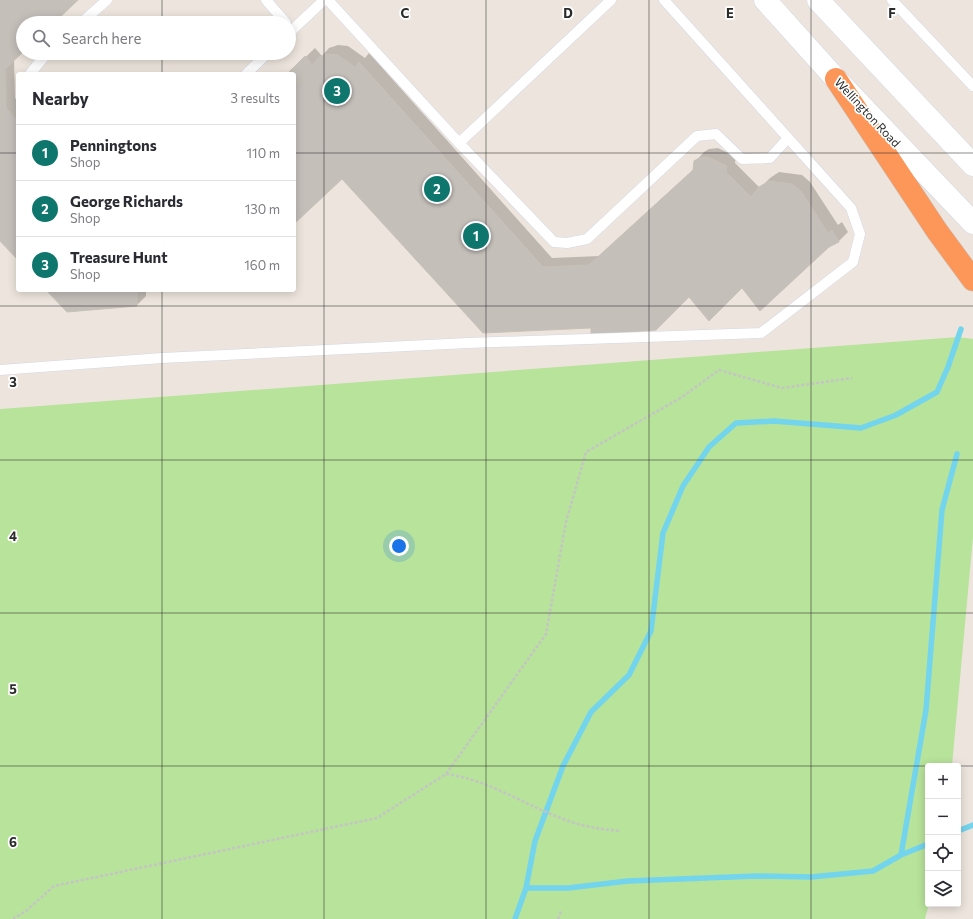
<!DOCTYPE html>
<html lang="en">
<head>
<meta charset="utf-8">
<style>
  body { margin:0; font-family:Commissioner,sans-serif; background:#f2f2f3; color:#2b2b33 }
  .controls { position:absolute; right:12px; bottom:12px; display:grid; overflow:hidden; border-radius:4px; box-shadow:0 2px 10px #0003 }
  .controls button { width:36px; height:36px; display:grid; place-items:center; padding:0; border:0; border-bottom:1px solid #e1e1e2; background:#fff; color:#2b2b33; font:20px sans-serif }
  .you { position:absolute; left:399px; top:546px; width:14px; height:14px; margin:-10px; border:3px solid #fff; border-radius:50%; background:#1a73e8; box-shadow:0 0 0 6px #1a73e833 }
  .badge { display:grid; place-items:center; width:26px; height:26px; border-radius:50%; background:#0f766e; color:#fff; font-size:13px; font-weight:700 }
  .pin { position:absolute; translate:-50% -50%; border:2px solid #fff; box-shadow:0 1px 4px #0006 }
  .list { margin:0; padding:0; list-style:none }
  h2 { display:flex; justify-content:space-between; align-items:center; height:52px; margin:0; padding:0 16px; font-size:17px }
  h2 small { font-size:13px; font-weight:400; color:#7c7c81 }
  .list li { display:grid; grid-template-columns:26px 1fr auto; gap:12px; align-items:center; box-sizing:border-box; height:56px; padding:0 16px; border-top:1px solid #e1e1e2 }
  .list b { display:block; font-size:15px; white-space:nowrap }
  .list p { margin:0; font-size:13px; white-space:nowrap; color:#7c7c81 }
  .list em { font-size:13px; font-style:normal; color:#7c7c81 }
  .icon { flex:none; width:22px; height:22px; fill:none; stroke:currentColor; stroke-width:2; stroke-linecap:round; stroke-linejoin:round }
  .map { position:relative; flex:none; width:973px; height:919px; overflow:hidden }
  .search { position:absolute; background:#fff; box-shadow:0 2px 10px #0003; left:16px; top:16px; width:280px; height:44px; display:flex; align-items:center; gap:10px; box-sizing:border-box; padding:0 14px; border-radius:22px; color:#7c7c81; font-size:15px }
  .panel { position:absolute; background:#fff; box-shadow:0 2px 10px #0003; left:16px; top:72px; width:280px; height:220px; border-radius:4px }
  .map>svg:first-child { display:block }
</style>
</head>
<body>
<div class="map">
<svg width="973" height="919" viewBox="0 0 973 919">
  <rect width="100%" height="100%" fill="#ede5dd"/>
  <path fill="#b8e39b" d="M 958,337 L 973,339 L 973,537 L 952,766 L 928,766 L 929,904 L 925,919 L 0,919 L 0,409 Z"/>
  <path fill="#0003" d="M 0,0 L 77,0 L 52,23 L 23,23 L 23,51 L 14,59 L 15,98 L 18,102 L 18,259 L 0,239 Z
    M 338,45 L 348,46 L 365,58 L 369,53 L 552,258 L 599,256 L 694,170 L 695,162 L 704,152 L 709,149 L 718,148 L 736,157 L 735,163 L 760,188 L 770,178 L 779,172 L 802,175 L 810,182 L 838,225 L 842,222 L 848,232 L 839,241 L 742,287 L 689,296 L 592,327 L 342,177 L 294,223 L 294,74 L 288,74 L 315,48 L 322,56 L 329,48 Z
    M 47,290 L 146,290 L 146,296 L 137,305 L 67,311 Z"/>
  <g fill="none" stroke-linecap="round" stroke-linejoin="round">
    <path stroke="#72d4ed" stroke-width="5.5" d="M 958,831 L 973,825
      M 901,855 L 926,710 L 942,510 L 957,454
      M 526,888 L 568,888 L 628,881 L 757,876 L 811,877 L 873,871 L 901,855 L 928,844
      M 515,919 L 526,888 L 535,841 L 563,766 L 591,712 L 629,675 L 651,631 L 663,533 L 683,486 L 709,447 L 736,423 L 774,421 L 861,428 L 896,415 L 937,392 L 948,367 L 961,329"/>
  </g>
  <path fill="#c5bfba" stroke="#c8c1b7" d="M 0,0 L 78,0 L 54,23 L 23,23 L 23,52 L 5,69 L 6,108 L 18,121 L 18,260 L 0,241 Z
    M 327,54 L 338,55 L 355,67 L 359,62 L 543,267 L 589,265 L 693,170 L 694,161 L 699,158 L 708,157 L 727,166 L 726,172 L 751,197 L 759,187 L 769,181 L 792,184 L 801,191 L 828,233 L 832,230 L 839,242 L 829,247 L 760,311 L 742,288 L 709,321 L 689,297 L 656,330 L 591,335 L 591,328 L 483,333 L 342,179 L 294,224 L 294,74 L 287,74 L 305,56 L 312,65 L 319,57 Z
    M 46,290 L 137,290 L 137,306 L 67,312 Z"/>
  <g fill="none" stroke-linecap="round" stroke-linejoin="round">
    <defs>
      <path id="service" d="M 266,0 L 286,23
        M 328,0 L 459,143 L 611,0
        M 892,0 L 973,86
        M 81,23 L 107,0
        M 289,33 L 324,0
        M 30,74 L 47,53
        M 246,74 L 268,53
        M 459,143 L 554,242 L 567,243 L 587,239 L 697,136 L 716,134 L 742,159 L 770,158 L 788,138
        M 0,370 L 162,358 L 468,343 L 761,333 L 853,262 L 860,234 L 851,208 L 664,0"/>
      <path id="secondary" d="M 765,0 L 836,79 L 973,223
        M 818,0 L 973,165"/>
      <path id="motorway" d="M 836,79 L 937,231 L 973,280"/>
    </defs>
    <use href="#service" stroke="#d3d7e4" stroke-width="11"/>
    <use href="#secondary" stroke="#d3d7e4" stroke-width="23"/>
    <use href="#motorway" stroke="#c4c4c4" stroke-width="23"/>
    <path stroke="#c4c4c4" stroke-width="2.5" stroke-dasharray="3 2" stroke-linecap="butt" d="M 446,774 L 546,634 L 566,522 L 586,452 L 682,397 L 719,370 L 782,388 L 852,378
      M 13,919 L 26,911 L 54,886 L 377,818 L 446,774 C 490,780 526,806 566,820 C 584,827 601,829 620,831
      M 558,919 L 561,911"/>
    <use href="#service" stroke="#fff" stroke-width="10"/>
    <use href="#secondary" stroke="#fff" stroke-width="22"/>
    <use href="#motorway" stroke="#fc9659" stroke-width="22"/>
  </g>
  <path fill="none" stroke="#2b2b2b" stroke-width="1" stroke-opacity="0.55" d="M 162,0 L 162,23M 324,0 L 324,919M 486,0 L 486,919M 649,0 L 649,919M 811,0 L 811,919M 162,53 L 162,74M 0,153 L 18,153M 294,153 L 973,153M 162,290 L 162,919M 0,306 L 973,306M 0,460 L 973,460M 0,613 L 973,613M 0,766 L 973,766"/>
  <g text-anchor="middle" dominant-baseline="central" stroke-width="3.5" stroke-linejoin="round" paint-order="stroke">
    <g font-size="12" fill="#2b2b2b" stroke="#fff">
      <text transform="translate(868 112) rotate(47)">Wellington Road</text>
    </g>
  </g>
  <g font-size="13" text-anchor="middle" font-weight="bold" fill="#2b2b2b" stroke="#fff" stroke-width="3.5" stroke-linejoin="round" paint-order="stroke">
    <text x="405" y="18">C</text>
    <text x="568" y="18">D</text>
    <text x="730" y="18">E</text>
    <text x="892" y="18">F</text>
    <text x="13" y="387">3</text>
    <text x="13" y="541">4</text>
    <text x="13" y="694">5</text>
    <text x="13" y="847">6</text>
  </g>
</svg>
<div class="controls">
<button>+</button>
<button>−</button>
<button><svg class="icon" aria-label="locate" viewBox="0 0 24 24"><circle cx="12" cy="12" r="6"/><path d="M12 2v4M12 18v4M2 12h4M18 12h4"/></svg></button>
<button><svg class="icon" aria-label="layers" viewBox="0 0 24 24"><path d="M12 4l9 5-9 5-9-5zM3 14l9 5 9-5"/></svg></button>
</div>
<div class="you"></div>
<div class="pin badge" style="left:476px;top:236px">1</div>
<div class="pin badge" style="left:437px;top:189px">2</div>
<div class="pin badge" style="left:337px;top:91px">3</div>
<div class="search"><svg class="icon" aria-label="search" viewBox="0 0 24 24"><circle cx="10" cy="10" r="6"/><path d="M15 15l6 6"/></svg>Search here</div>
<section class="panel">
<h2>Nearby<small>3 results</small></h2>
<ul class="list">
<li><span class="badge">1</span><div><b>Penningtons</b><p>Shop</p></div><em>110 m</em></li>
<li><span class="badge">2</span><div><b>George Richards</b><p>Shop</p></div><em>130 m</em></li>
<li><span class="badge">3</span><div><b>Treasure Hunt</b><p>Shop</p></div><em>160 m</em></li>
</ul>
</section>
</div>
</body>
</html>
